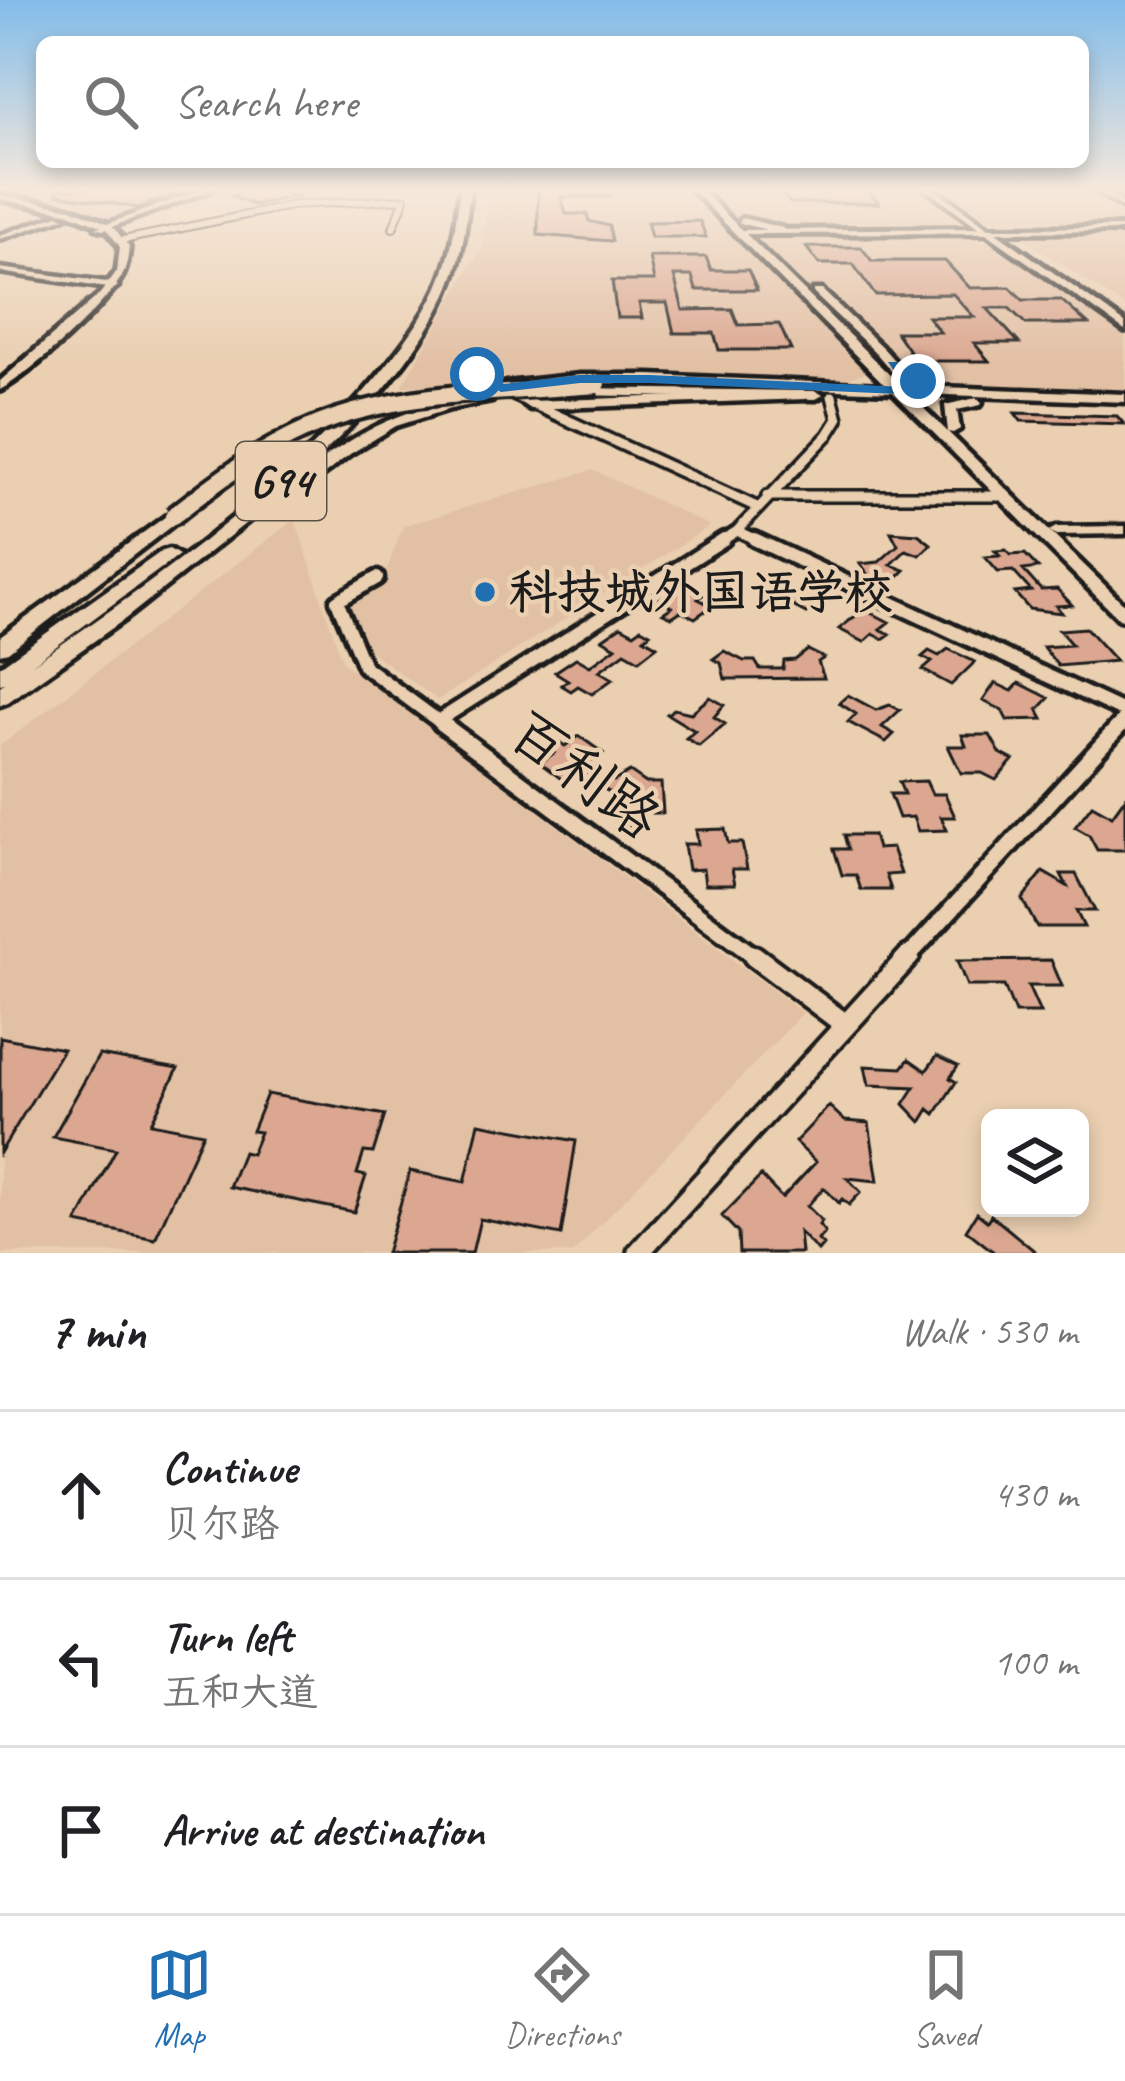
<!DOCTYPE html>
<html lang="en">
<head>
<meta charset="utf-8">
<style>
  body { margin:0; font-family:Caveat,"LXGW WenKai TC",sans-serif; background:#f6f6f6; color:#202124 }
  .controls { position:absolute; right:36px; bottom:36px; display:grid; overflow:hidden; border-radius:18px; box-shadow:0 6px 18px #0003 }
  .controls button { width:108px; height:108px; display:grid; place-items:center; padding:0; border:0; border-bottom:3px solid #e0e0e0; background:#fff; color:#202124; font:60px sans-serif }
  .stop { position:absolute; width:36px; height:36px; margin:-27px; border:9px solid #1f6fb2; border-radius:50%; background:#fff }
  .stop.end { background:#1f6fb2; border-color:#fff; box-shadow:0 3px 12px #0008 }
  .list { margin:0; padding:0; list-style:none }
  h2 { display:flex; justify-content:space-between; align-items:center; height:156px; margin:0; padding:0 48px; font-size:51px }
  h2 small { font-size:39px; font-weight:400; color:#757577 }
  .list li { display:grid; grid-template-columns:78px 1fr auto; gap:36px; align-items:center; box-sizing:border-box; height:168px; padding:0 48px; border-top:3px solid #e0e0e0 }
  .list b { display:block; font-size:45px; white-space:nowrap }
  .list p { margin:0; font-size:39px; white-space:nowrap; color:#757577 }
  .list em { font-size:39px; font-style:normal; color:#757577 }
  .icon { flex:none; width:66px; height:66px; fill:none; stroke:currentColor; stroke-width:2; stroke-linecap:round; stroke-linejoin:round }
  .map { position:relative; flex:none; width:1125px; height:1253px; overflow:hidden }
  .search { position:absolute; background:#fff; box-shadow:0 6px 18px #0003; left:36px; right:36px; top:36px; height:132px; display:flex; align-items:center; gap:30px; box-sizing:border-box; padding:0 42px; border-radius:18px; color:#757577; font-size:45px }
  .sheet { height:660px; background:#fff }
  nav { display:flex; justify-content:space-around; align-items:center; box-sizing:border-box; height:168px; border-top:3px solid #e0e0e0; background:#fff; font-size:33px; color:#757577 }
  nav a { display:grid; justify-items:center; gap:6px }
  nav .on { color:#1f6fb2 }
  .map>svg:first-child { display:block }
</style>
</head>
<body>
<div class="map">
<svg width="1125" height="1253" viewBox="0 0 1125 1253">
  <rect width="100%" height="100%" fill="#eacfb1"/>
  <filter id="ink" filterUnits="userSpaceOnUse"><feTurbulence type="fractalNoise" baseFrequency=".00833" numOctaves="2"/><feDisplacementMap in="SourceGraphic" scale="24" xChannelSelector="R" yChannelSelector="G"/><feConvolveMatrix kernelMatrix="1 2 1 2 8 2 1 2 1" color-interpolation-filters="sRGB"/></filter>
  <g filter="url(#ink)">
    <path fill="#e2c0a4" d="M 0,189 L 199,189 L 110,221 L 51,201 L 0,194 Z
      M 223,189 L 406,189 L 395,196 L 314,198 L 255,210 L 229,197 L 199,197 Z
      M 487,189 L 1125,189 L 1125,226 L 965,222 L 955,228 L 964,237 L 996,243 L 1125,336 L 1125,391 L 963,384 L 923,373 L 862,373 L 843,382 L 580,375 L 508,384 L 402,386 L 483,245 Z
      M 1125,234 L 1125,307 L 1024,239 L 1034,235 Z
      M 593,470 L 710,526 L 438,700 L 350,637 L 343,603 L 383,580 L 403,526 Z
      M 295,519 L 343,663 L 803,1013 L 573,1253 L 0,1253 L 0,746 Z"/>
    <path fill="#dba790" stroke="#1c1c1c" stroke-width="3" d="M 57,189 L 189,189 L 138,208 L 57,194 Z
      M 248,189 L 277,189 L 296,196 L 253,205 L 231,196 Z
      M 538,189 L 609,189 L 610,197 L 561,197 L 566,214 L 587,214 L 589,221 L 609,226 L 612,241 L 538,235 Z
      M 780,189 L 867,189 L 879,203 L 790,203 Z
      M 700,221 L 706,237 L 651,237 L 647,222 Z
      M 806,247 L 861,247 L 872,261 L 945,261 L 970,288 L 1010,287 L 1023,300 L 1061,300 L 1088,324 L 1026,324 L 1009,308 L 987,308 L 1019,343 L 974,343 L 989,361 L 916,361 L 896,332 L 940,332 L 928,317 L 974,317 L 953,294 L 875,295 L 853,264 L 819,264 Z
      M 649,257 L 706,257 L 711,270 L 748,270 L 757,290 L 696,290 L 692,276 L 674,276 L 683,310 L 732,309 L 738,325 L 779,324 L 791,350 L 719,350 L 714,333 L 674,333 L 667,303 L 639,303 L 642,318 L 617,318 L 612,281 L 654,281 Z
      M 1015,413 L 1117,416 L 1124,424 L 1021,421 Z
      M 891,532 L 918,534 L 931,544 L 920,555 L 906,550 L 891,565 L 905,570 L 893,582 L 871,579 L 860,564 L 879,562 L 898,545 Z
      M 1006,550 L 1010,555 L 1025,554 L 1038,568 L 1023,570 L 1041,590 L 1057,589 L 1072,605 L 1056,606 L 1062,613 L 1029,609 L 1015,593 L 1031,591 L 1013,571 L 998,572 L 985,557 L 1000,556 L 995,551 Z
      M 809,582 L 832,594 L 806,613 L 783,601 Z
      M 676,588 L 688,594 L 695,590 L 704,594 L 698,599 L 712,606 L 695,618 L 681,611 L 672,617 L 663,613 L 672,607 L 658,600 Z
      M 864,609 L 889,622 L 880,629 L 890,634 L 883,639 L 873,634 L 864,642 L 839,629 Z
      M 621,626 L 634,633 L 641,628 L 650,633 L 644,638 L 657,646 L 639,660 L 625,652 L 599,671 L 613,679 L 592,694 L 578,686 L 571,691 L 561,685 L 568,680 L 555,672 L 576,658 L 590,666 L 616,647 L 602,639 Z
      M 1086,628 L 1116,661 L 1058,666 L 1043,647 L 1072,645 L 1059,630 Z
      M 948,649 L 975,662 L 951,685 L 923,670 L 932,662 L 922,657 L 929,651 L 939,656 Z
      M 808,650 L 824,658 L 818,662 L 824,678 L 725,679 L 721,663 L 713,659 L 724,651 L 744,661 L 755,661 L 760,669 L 783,669 L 784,661 L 795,660 Z
      M 995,683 L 1012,691 L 1019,683 L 1049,698 L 1038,710 L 1043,719 L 1007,720 L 1002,710 L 983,701 Z
      M 848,695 L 876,710 L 890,705 L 900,710 L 882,727 L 894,734 L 886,742 L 848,722 L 856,714 L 839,703 Z
      M 710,697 L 724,705 L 714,717 L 725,724 L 699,746 L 686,738 L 695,731 L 667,714 L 674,709 L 691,713 Z
      M 962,735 L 990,735 L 1000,753 L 1013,760 L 996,780 L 982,773 L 961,773 L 948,746 L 966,746 Z
      M 579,736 L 603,753 L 589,763 L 614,781 L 630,772 L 646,783 L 661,783 L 663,813 L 652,813 L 652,804 L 646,808 L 620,808 L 634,818 L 629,829 L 602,809 L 615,799 L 603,787 L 579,770 L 564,781 L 540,763 L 554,753 L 546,747 L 556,740 L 565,746 Z
      M 926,781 L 932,794 L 945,794 L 955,817 L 941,817 L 947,830 L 918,831 L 913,817 L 899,818 L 890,794 L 904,794 L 899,782 Z
      M 1125,798 L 1125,850 L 1097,850 L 1089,835 L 1075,827 L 1092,805 L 1112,816 Z
      M 725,829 L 728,843 L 742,843 L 747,869 L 732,869 L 735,884 L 705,884 L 703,869 L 688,870 L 684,844 L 698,844 L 696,830 Z
      M 844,835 L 873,835 L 877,849 L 892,848 L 901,874 L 886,875 L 891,890 L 861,890 L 856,875 L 842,875 L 834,849 L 848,849 Z
      M 1043,872 L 1067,886 L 1061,874 L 1076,874 L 1095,911 L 1076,911 L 1084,927 L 1037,927 L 1022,899 Z
      M 1051,960 L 1062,986 L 1028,986 L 1040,1013 L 1015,1013 L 1004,986 L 967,986 L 957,961 Z
      M 0,1037 L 63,1049 L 0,1153 Z
      M 99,1055 L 178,1069 L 151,1123 L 203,1133 L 155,1239 L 77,1223 L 116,1149 L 53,1137 Z
      M 937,1056 L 958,1066 L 950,1078 L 956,1082 L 935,1114 L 929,1109 L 921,1122 L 904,1104 L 915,1087 L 869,1085 L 865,1066 L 902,1068 L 909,1059 L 926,1071 Z
      M 267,1094 L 385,1115 L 373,1153 L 364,1152 L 357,1174 L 366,1176 L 354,1212 L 229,1187 L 243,1152 L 251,1154 L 260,1132 L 252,1131 Z
      M 829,1106 L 845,1121 L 869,1123 L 878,1181 L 847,1178 L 861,1192 L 849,1205 L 842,1199 L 839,1203 L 824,1188 L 807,1206 L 822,1221 L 819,1225 L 825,1232 L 818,1240 L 823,1245 L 818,1251 L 799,1232 L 801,1253 L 739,1253 L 738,1233 L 722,1216 L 761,1176 L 782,1198 L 816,1162 L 795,1142 Z
      M 479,1123 L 576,1141 L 561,1235 L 480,1219 L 472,1253 L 386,1253 L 410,1171 L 465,1182 Z
      M 977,1213 L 987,1221 L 991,1215 L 1037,1253 L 995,1253 L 966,1230 Z"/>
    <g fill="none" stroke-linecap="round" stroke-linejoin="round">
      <defs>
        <path id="minor-far5" d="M 123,240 L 295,205 L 405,199 L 393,228"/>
        <path id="minor-far4" d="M 477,373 L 516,397"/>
        <path id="minor-far3" d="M 511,394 L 757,507
          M 767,496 L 1005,496
          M 737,531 L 761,542
          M 720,542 L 737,531 L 828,435 L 838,419 L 832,396"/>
        <path id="minor-far2" d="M 754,539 L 1125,712
          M 377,578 L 337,601 L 364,666 L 445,726
          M 438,721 L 724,539
          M 1119,726 L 1125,720"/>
        <path id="minor-far1" d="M 441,723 L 758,959
          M 906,959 L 1122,723"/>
        <path id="minor" d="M 754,956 L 846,1025
          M 638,1253 L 909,956"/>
        <path id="tertiary" d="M 203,189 L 213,189 L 103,230 L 96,228 Z
          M 1093,189 L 1101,189 L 1125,204 L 1125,209 Z
          M 58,215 L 65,217 L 0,239 L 0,235 Z
          M 0,268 L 114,283 L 118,286 L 114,289 L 0,272 Z
          M 1125,526 L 1125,534 L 1056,535 L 1049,531 L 1056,527 Z"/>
        <path id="secondary" d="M 927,189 L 935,189 L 989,228 L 1125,227 L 1125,231 L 996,232 L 1125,323 L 1125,331 L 986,233 L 740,234 L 736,232 L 740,230 L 979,228 Z
          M 0,195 L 71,208 L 112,225 L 129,247 C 128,256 127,266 123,274 C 107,305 30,374 0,390 L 0,381 L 99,295 L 117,271 L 120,247 L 106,228 L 67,212 L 0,199 Z"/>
        <path id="primary" d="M 691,189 L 700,189 L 900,385 L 903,385 L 876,353 L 814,294 L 814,290 L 822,290 L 884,349 L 917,386 L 1125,394 L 1125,402 L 924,394 L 926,397 L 920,401 L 908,393 L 1125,605 L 1125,620 L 1119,619 L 893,392 L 650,383 L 580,383 L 502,390 L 502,384 L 506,383 L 580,375 L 650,375 L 885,385 Z
          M 742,218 L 783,228 L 784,230 L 780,233 L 739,223 Z
          M 801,392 L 807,396 L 805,399 L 530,409 L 524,405 L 530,401 Z
          M 976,398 L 982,402 L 981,405 L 957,410 L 960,429 L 953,433 L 948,432 L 945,405 Z"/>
        <path id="motorway" d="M 460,189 L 470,189 C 466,220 464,252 452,281 C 427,349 351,430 297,478 C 363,427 405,407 487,394 L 492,395 L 492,401 L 450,409 L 396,426 L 350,454 L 274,514 L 260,512 L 125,619 L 8,702 L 0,705 L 0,686 L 4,683 L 0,684 L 0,666 L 162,551 L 169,549 L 179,555 L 31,665 C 154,582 279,493 376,378 C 398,351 423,320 438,287 C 452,256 456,222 460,189 Z
          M 573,388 L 816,391 L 823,395 L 816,399 L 568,395 L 566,392 Z
          M 173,511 L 179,512 L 182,516 L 179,520 L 8,652 L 0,654 L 0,637 Z"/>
      </defs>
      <use href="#minor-far5" stroke="#1c1c1c" stroke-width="10"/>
      <use href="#minor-far4" stroke="#1c1c1c" stroke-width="14"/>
      <use href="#minor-far3" stroke="#1c1c1c" stroke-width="16"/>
      <use href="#minor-far2" stroke="#1c1c1c" stroke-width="21"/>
      <use href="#minor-far1" stroke="#1c1c1c" stroke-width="24"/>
      <use href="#minor" stroke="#1c1c1c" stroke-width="28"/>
      <use href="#tertiary" stroke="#1c1c1c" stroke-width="9"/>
      <use href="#secondary" stroke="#1c1c1c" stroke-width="10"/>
      <use href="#primary" stroke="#1c1c1c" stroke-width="9"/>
      <use href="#motorway" stroke="#1c1c1c" stroke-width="9"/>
      <use href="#minor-far5" stroke="#eacfb1" stroke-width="6"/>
      <use href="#minor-far4" stroke="#eacfb1" stroke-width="8"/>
      <use href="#minor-far3" stroke="#eacfb1" stroke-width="9"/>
      <use href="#minor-far2" stroke="#eacfb1" stroke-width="12"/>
      <use href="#minor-far1" stroke="#eacfb1" stroke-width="15"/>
      <use href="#minor" stroke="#eacfb1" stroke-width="20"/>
      <use href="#tertiary" fill="#eacfb1" fill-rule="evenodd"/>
      <use href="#secondary" fill="#eacfb1" fill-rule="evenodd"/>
      <use href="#primary" fill="#eacfb1" fill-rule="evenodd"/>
      <use href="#motorway" fill="#eacfb1" fill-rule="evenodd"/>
      <defs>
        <path id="motorway-bridge-far1" d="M 433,397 L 598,386"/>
        <path id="motorway-bridge" d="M 173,516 C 274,436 328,407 458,394"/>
      </defs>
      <use href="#motorway-bridge-far1" stroke="#1c1c1c" stroke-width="20" stroke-linecap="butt"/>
      <use href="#motorway-bridge" stroke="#1c1c1c" stroke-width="24" stroke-linecap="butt"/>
      <use href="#motorway-bridge-far1" stroke="#eacfb1" stroke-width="14"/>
      <use href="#motorway-bridge" stroke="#eacfb1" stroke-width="16"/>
    </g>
  </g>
  <linearGradient id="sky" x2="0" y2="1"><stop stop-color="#82bce9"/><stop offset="0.52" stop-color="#f6e9dc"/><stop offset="1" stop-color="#f6e9dc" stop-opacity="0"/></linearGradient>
  <rect width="1125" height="365" fill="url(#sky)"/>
  <path fill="#1f6fb2" d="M 888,362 L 897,362 L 923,378 L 923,384 L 917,385 L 921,395 L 650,383 L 580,383 L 501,392 L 470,374 L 481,371 L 504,384 L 580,375 L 650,375 L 905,387 Z"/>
  <circle fill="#1f6fb2" stroke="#eacfb1" stroke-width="4.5" cx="485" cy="592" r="12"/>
  <g text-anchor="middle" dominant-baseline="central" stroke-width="9" stroke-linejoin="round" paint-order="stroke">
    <rect fill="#eacfb1" stroke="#5a5249" stroke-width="3" x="236" y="442" width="90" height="78" rx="9"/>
    <g font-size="45" font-weight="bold" fill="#1c1c1c">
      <text x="281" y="481">G94</text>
    </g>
    <g font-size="48" font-weight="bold" fill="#1c1c1c" stroke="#eacfb1" text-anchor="start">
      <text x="509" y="592">科技城外国语学校</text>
    </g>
    <g font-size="57" fill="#1c1c1c" stroke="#eacfb1">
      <text transform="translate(585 775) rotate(37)">百利路</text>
    </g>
  </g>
</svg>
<div class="controls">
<button><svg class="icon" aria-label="layers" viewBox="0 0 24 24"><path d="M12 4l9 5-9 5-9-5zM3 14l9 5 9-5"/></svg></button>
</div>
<div class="stop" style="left:477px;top:374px"></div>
<div class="stop end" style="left:918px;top:381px"></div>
<div class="search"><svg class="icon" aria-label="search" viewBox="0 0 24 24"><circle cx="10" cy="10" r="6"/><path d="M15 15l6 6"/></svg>Search here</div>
</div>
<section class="sheet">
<h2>7 min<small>Walk · 530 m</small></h2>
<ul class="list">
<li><svg class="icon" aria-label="ahead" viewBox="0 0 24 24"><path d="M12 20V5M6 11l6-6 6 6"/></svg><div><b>Continue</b><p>贝尔路</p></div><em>430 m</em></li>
<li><svg class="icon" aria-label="left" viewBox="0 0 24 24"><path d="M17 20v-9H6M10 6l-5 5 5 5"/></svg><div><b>Turn left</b><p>五和大道</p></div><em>100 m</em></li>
<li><svg class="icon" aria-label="arrive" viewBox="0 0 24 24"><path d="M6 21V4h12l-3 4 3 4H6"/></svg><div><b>Arrive at destination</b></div></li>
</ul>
</section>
<nav>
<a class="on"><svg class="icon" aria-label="map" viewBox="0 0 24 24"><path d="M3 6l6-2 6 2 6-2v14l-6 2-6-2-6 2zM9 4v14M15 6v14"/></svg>Map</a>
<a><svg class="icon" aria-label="directions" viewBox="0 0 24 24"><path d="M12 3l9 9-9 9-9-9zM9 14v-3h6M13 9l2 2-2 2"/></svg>Directions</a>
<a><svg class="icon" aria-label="saved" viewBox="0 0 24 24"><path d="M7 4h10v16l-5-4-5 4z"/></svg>Saved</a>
</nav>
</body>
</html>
